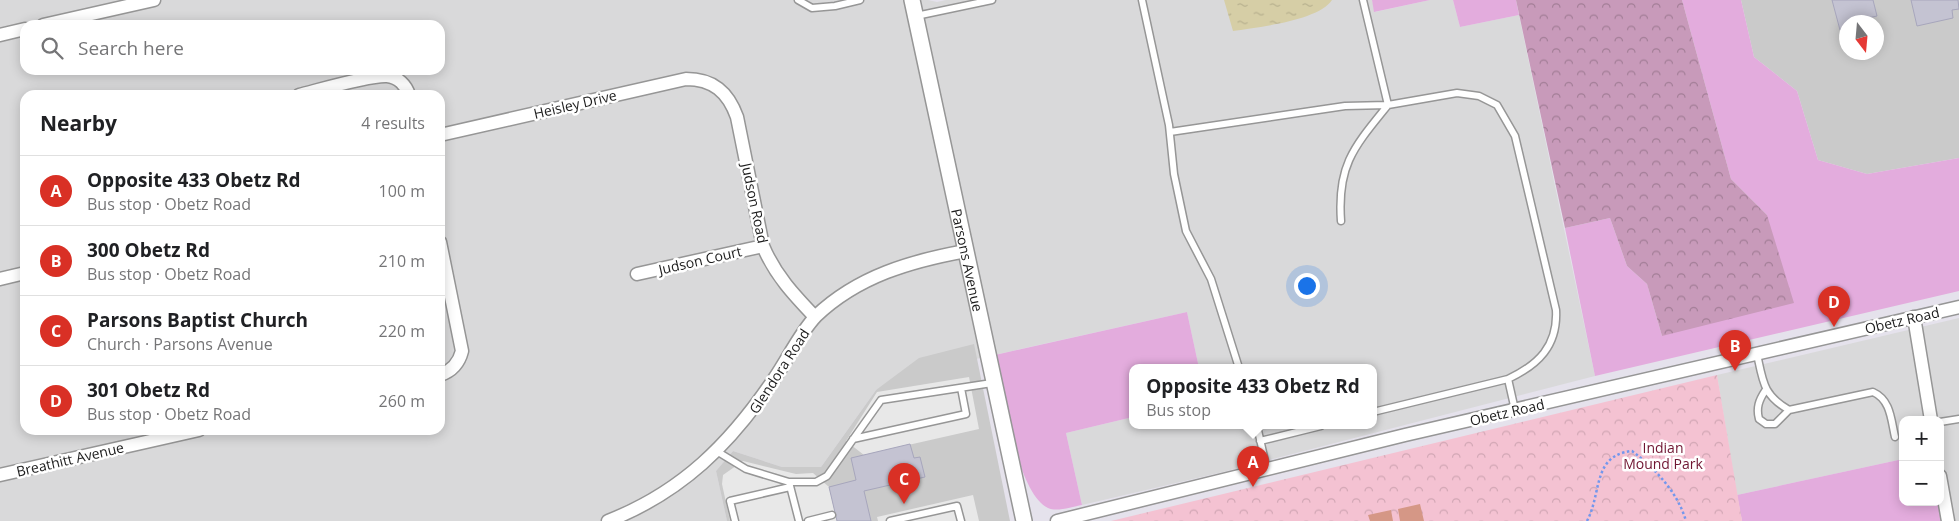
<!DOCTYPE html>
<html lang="en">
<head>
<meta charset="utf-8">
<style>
  body { margin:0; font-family:"Open Sans",sans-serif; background:#f2f2f2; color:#202124 }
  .controls { position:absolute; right:15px; bottom:15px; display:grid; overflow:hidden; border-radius:10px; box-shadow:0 2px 12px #0003 }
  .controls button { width:45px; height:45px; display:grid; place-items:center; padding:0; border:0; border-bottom:1px solid #e0e0e0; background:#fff; color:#202124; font:25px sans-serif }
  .compass { position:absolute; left:1839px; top:15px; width:45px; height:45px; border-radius:50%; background:#fff; box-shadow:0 2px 12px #0003; rotate:164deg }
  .you { position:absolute; left:1306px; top:285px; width:18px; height:18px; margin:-12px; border:4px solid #fff; border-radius:50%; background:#1a73e8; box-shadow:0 0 0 8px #1a73e833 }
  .badge { display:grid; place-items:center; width:32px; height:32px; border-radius:50%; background:#d93025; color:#fff; font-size:16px; font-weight:700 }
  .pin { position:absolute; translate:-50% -41px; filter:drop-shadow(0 1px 2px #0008) }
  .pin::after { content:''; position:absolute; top:26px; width:18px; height:15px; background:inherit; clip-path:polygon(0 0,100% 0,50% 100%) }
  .popup { position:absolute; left:1129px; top:364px; width:248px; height:65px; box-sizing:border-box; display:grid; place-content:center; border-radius:10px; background:#fff; filter:drop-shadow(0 1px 4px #0005); font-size:16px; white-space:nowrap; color:#757577 }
  .popup b { font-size:19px; color:#202124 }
  .popup::after { content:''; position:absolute; left:50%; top:100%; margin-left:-10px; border:10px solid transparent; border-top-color:#fff }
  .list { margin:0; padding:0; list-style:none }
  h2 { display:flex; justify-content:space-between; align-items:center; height:65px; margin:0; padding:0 20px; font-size:21px }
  h2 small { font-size:16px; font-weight:400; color:#757577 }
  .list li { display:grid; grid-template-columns:32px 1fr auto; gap:15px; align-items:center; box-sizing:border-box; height:70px; padding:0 20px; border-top:1px solid #e0e0e0 }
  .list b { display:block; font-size:19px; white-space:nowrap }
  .list p { margin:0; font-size:16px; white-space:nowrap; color:#757577 }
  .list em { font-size:16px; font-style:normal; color:#757577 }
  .icon { flex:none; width:28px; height:28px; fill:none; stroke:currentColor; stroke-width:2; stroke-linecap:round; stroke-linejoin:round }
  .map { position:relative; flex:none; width:1959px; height:521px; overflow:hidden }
  .search { position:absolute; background:#fff; box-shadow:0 2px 12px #0003; left:20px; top:20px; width:425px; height:55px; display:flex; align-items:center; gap:12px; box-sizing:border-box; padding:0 18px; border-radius:15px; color:#757577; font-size:19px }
  .panel { position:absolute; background:#fff; box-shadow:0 2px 12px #0003; left:20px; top:90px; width:425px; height:345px; border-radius:15px }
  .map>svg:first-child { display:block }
</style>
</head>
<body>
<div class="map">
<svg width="1959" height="521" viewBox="0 0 1959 521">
  <defs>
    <pattern id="forest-crowns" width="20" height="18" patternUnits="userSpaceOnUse" patternTransform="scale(1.25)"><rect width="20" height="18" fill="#c89aba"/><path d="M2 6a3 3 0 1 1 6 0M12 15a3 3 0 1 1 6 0" fill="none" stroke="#a27d96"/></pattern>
    <pattern id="park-crowns" width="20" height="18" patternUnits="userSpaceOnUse" patternTransform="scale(1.25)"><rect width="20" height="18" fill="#f4c2d2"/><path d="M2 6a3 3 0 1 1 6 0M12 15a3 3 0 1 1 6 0" fill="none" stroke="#d1a6b4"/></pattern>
    <pattern id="water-ripples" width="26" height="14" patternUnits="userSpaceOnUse" patternTransform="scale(1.25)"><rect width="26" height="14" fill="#d6cea6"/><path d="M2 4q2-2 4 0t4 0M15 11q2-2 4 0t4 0" fill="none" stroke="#b7b08e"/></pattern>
  </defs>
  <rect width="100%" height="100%" fill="#e5e2ec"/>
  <path fill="#d9d9da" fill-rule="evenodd" d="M 0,0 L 928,0 L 937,2 L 946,0 L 1372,0 L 1375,12 L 1430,0 L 1453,0 L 1460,27 L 1519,15 L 1595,376 L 1223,472 L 1082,505 L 1066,433 L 1133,417 L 1133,426 L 1373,426 L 1373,368 L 1199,368 L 1187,312 L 976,359 L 973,345 L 876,390 L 821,467 L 782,467 L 733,451 L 716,471 L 727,521 L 0,521 ZM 25,25 L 440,25 L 440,70 L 25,70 ZM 25,95 L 440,95 L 440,430 L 25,430 Z
    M 1959,318 L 1959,521 L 1941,521 L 1938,502 L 1940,502 L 1940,420 L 1903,420 L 1903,459 L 1737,495 L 1717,375 Z"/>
  <path fill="#cacaca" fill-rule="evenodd" d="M 1741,0 L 1959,0 L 1959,158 L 1867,174 L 1818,160 L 1797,91 L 1754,57 ZM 1846,22 L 1876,22 L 1876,52 L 1846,52 Z
    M 974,344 L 1010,521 L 727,521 L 716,471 L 733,451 L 782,467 L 821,467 L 876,390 L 919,358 Z"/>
  <path fill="#e3acdd" d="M 1372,0 L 1430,0 L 1374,12 Z
    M 1453,0 L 1516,0 L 1519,15 L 1460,27 Z
    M 1682,0 L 1741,0 L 1754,57 L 1797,91 L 1818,160 L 1867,174 L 1959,158 L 1959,291 L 1595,376 L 1565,228 L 1610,218 L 1627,266 L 1647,284 L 1662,336 L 1767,215 L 1731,179 Z
    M 1187,312 L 1199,368 L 1133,368 L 1133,417 L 1066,433 L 1082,505 C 1072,507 1057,512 1048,508 C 1016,493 1003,388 995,355 Z
    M 1903,459 L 1903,502 L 1938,502 L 1941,521 L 1742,521 L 1737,495 Z"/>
  <path fill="url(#forest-crowns)" d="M 1516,0 L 1682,0 L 1731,179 L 1767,215 L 1794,303 L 1662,336 L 1647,284 L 1627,266 L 1610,218 L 1565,228 Z"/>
  <path fill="url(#park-crowns)" d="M 1717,375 L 1742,521 L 1111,521 Z"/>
  <path fill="#d59786" d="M 1420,504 L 1424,521 L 1400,521 L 1398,509 Z
    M 1391,510 L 1393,521 L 1370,521 L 1368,515 Z"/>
  <path fill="#e8e8e8" d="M 969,377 L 979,429 L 864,455 L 846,441 L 877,392 Z
    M 743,461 L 796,474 L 813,473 L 829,487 L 837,521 L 730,521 L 722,484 L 723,475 Z
    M 973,495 L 979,521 L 878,521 L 877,517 Z"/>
  <path fill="url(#water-ripples)" d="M 1224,0 L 1332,0 C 1318,21 1258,27 1233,31 Z"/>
  <path fill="#c4c3d2" stroke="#a7a6bc" d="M 1832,0 L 1873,0 L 1877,16 L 1855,21 L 1856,22 L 1846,22 L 1846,28 L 1840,30 Z
    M 1911,0 L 1958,0 L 1959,9 L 1952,10 L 1953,18 L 1917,26 Z
    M 910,444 L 914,458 L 920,457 L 925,477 L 864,491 L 871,521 L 837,521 L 829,487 L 856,480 L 851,458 Z"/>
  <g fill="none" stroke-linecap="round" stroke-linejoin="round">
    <defs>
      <path id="service" d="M 798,0 L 812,8 L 835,6 L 860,0
        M 1142,0 L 1169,125 L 1174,174 L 1186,231 L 1211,279 L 1239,368
        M 1363,0 L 1388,105
        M 916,16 L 992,0
        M 1170,132 L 1345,106 L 1388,105 L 1457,93 L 1479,96 L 1497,105 L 1515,136 L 1556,310 C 1558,346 1538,365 1508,379 L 1373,412
        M 1341,221 C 1337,165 1354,147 1388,105
        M 1757,354 C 1763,382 1763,395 1789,410
        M 1508,379 L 1515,410
        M 1765,391 C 1759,400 1756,408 1759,419 L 1766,424 L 1775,424 L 1789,410 L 1873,392 C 1891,400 1891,420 1895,437
        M 1940,422 L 1959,419
        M 1257,426 L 1267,470
        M 853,439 L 966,414 L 961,388
        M 1260,441 L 1321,426
        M 718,452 L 746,469 L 789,482
        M 735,521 L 730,501 L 790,487
        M 799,521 L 789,482 L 816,482 L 827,476 L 881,400 L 992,383
        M 808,521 L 832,515
        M 890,521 L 957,506 L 961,521"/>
      <path id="minor" d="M 43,25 L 154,0
        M 0,35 L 25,29
        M 299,95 C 319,90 369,75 387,76 C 398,77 406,85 409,95
        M 440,135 L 686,79 C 713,79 728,92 737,117 L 763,246 C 775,275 794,295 815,317
        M 440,242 L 462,351 C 459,363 452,371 440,375
        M 637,274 L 763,246
        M 0,279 L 25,273
        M 1914,317 L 1931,420
        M 0,475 L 199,430
        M 1940,476 L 1948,521
        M 608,521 C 682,492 730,444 774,379 C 788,359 799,334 816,316 C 858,276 911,261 966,251
        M 1057,521 L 1405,435 L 1959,307"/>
      <g id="tertiary">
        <path id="s1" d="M 912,0 L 1024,521"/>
      </g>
    </defs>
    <use href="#service" stroke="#969696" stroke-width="9"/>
    <use href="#minor" stroke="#969696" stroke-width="15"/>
    <use href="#tertiary" stroke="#969696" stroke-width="18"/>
    <path stroke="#7397ed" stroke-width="2.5" stroke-dasharray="2.5 2.5" stroke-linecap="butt" d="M 1587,521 C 1602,493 1592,455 1632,451 C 1655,468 1678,493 1686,521"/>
    <use href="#service" stroke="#fff" stroke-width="6"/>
    <use href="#minor" stroke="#fff" stroke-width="12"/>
    <use href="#tertiary" stroke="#fff" stroke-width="15"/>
  </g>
  <g text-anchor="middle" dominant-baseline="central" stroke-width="5" stroke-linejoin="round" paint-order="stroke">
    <g font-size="14" fill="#1c1c1c" stroke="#fff">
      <text transform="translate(575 104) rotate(-13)">Heisley Drive</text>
      <text transform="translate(755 203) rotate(78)">Judson Road</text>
      <text transform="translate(700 260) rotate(-13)">Judson Court</text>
      <text stroke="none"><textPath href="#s1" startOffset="266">Parsons Avenue</textPath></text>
      <text transform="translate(1902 320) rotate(-13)">Obetz Road</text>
      <text transform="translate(779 371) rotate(-57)">Glendora Road</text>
      <text transform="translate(1507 412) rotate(-13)">Obetz Road</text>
      <text transform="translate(70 459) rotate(-13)">Breathitt Avenue</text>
    </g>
    <g font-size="14" fill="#6f1531" stroke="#fff">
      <text x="1663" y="447">Indian<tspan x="1663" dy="16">Mound Park</tspan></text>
    </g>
  </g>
</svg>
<div class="controls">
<button>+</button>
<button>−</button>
</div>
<svg class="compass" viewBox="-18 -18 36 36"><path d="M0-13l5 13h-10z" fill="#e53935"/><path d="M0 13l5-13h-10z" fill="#757577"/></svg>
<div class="you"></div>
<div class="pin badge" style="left:1253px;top:487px">A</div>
<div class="popup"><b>Opposite 433 Obetz Rd</b>Bus stop</div>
<div class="pin badge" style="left:1735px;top:371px">B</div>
<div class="pin badge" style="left:904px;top:504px">C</div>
<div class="pin badge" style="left:1834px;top:327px">D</div>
<div class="search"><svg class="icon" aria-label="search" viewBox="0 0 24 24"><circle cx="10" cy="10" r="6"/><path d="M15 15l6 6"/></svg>Search here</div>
<section class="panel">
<h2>Nearby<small>4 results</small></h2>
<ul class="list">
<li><span class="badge">A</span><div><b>Opposite 433 Obetz Rd</b><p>Bus stop · Obetz Road</p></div><em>100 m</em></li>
<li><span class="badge">B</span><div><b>300 Obetz Rd</b><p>Bus stop · Obetz Road</p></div><em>210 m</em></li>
<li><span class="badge">C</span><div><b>Parsons Baptist Church</b><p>Church · Parsons Avenue</p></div><em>220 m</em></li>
<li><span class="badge">D</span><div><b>301 Obetz Rd</b><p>Bus stop · Obetz Road</p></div><em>260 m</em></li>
</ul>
</section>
</div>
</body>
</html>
